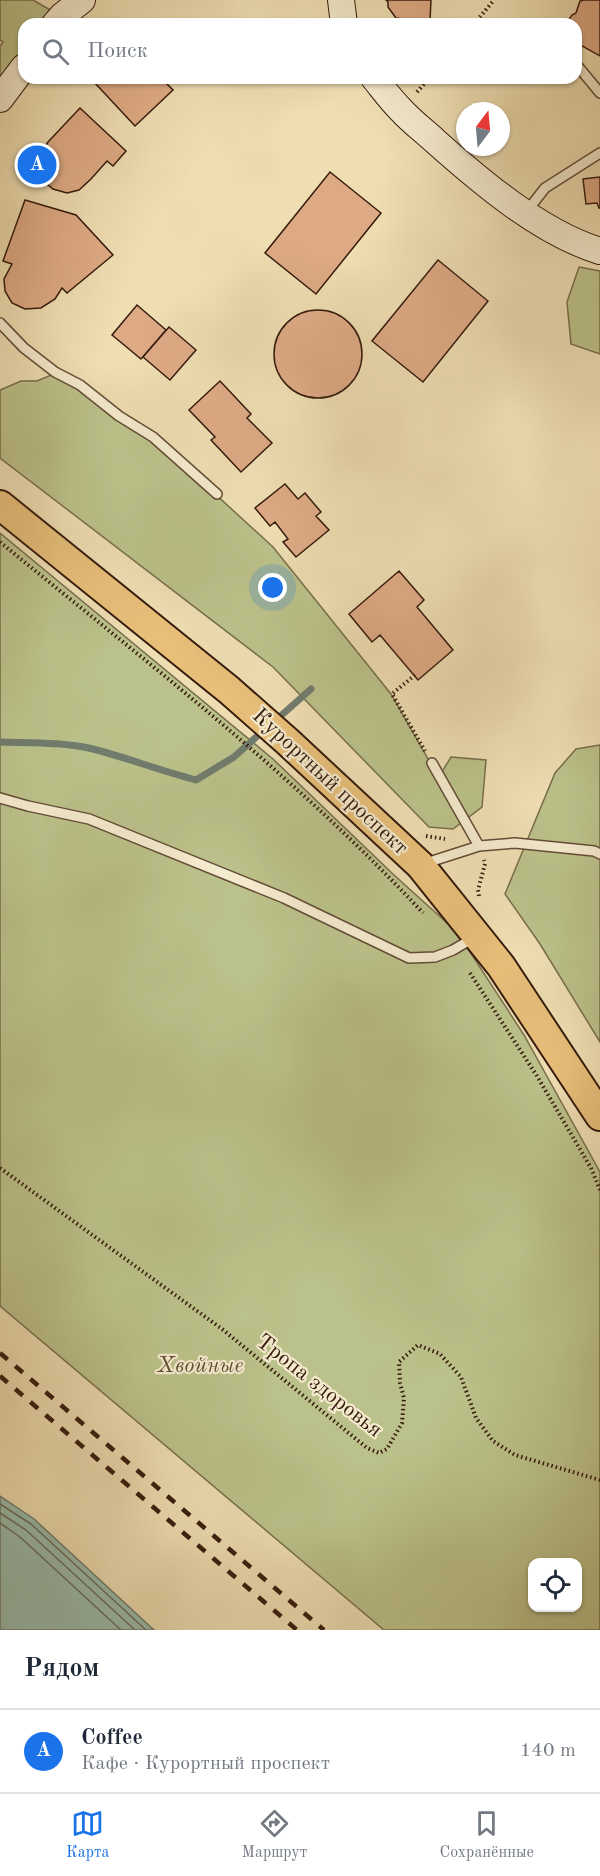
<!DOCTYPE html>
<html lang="ru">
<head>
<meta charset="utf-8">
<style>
  body { margin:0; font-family:"Old Standard TT",serif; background:#f2f2f3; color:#1f2937 }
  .controls { position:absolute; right:18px; bottom:18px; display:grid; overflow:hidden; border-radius:12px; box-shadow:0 2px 4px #0004 }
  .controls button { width:54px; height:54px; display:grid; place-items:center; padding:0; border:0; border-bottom:2px solid #e0e1e3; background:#fff; color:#1f2937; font:30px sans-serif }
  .compass { position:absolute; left:456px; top:102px; width:54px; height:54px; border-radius:50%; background:#fff; box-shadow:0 2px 4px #0004; rotate:16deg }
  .you { position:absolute; left:273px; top:588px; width:21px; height:21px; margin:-15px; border:4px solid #fff; border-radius:50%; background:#1a73e8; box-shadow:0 0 0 9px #1a73e833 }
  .badge { display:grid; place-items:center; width:39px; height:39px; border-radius:50%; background:#1a73e8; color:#fff; font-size:20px; font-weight:700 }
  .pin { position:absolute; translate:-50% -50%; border:3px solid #fff; box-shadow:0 2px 6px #0006 }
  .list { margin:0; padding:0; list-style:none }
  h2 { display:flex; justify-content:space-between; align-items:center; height:78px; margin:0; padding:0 24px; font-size:26px }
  h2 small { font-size:20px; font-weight:400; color:#747a83 }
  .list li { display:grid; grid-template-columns:39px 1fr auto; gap:18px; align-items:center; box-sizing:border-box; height:84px; padding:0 24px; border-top:2px solid #e0e1e3 }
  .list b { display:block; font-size:22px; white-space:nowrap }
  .list p { margin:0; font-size:20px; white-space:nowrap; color:#747a83 }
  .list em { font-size:20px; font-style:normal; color:#747a83 }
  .icon { flex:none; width:33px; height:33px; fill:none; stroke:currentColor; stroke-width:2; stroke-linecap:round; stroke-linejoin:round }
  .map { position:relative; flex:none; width:600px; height:1630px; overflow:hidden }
  .search { position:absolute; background:#fff; box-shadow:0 2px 4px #0004; left:18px; right:18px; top:18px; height:66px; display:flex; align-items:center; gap:15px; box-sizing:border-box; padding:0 21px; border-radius:18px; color:#747a83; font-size:22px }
  .sheet { height:162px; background:#fff }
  nav { display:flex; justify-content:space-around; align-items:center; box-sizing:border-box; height:84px; border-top:2px solid #e0e1e3; background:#fff; font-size:16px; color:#747a83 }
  nav a { display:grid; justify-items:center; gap:3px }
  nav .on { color:#1a73e8 }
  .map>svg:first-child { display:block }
</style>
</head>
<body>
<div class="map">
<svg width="600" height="1630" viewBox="0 0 600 1630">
  <rect width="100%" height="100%" fill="#eedeb2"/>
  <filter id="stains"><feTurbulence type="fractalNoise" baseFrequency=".00333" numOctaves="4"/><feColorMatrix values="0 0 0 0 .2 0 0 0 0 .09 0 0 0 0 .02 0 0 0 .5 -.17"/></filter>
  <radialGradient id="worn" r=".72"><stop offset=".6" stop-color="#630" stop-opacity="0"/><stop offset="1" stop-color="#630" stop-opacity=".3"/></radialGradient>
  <path fill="#bbc18a" stroke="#786e4c" stroke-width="1.5" fill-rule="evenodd" d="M 0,0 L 33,0 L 61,16 L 55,24 L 24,24 L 24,66 L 0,98 L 0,46 L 3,42 L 0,40 Z
    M 579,267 L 600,271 L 600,354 L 571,344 L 567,302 Z
    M 56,373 L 153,437 L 273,547 L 391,694 L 431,764 L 440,775 L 451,757 L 486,760 L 482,807 L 453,829 L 429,827 L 273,667 L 0,458 L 0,390 L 21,381 L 37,381 Z
    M 0,533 L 273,759 L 394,875 L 457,932 L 524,1035 L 600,1172 L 600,1630 L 384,1630 L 0,1306 ZM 532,1562 L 578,1562 L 578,1608 L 532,1608 Z
    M 600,745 L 600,1042 L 540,944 L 505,894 L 555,773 L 576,749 Z"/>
  <path fill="#99bcad" stroke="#717c6d" stroke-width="1.5" d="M 0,1496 L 34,1519 L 154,1630 L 0,1630 Z"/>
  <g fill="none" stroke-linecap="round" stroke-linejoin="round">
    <path stroke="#686c5d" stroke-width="1.5" d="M 0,1504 L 31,1524 L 146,1630
      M 0,1513 L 26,1530 L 135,1630
      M 0,1523 L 20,1537 L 121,1630"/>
    <path stroke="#717c6d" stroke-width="7" d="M 275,721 L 311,689
      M 0,742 C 31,743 63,742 93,749 C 128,758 161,771 196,780 L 234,757 L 264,730"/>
  </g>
  <path fill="#ddaa85" stroke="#361b0d" stroke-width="1.5" d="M 386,0 L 431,0 L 430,21 L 426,21 L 423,24 L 412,24 L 409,20 L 396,18 L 388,7 L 388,2 Z
    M 584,0 L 600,0 L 600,56 L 577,43 L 576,24 L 566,24 L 572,15 L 576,13 L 580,1 Z
    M 98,78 L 161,78 L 173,90 L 135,126 L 94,82 Z
    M 80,108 L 126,151 L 113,166 L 107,161 L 91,179 L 79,190 L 67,193 L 53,189 L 41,179 L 37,165 L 40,153 L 48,142 Z
    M 330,172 L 381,213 L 316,294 L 265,253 Z
    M 600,177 L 600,208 L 599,208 L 597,203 L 586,204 L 583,179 Z
    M 25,200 L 76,215 L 113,255 L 67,293 L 62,288 L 55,299 L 41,308 L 25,309 L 12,303 L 5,291 L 4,279 L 12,264 L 3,261 Z
    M 438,260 L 488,301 L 423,382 L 372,341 Z
    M 137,305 L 166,330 L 141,359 L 112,335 Z
    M274 354a44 44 0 1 1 88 0a44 44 0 1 1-88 0Z
    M 169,327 L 196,350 L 170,380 L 143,357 Z
    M 220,381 L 251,414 L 247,418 L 272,443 L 241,472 L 211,440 L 215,437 L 189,410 Z
    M 285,484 L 298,499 L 305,493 L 321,512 L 316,516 L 329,530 L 296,557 L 283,542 L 288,539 L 275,522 L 270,526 L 255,508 Z
    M 399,571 L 424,600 L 417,607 L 453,650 L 418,680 L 380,635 L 372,642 L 349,614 Z"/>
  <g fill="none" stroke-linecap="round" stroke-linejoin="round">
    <defs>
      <path id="lane" d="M 576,64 L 600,93
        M 527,211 L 545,188 L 600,153
        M 0,323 L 24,348 L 55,372 L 80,385 L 119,416 L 153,437 L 217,494
        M 432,763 L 479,846
        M 0,798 L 28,806 L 89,819 L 284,898 L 409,958 L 435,957 L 453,950 L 475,937
        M 423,864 L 479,846 L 515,843 L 594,851 L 600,854"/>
      <path id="secondary" d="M 341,0 L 344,24
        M 55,24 L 62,16 L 82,0
        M 374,78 C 383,89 391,100 401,110 C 411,121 424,131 435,141 C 481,182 541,233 600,251
        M 0,99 L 24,67"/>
      <path id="primary" d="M 0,505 L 229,690 L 288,742 L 420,865 L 501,966 L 600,1116"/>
    </defs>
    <use href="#lane" stroke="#644c36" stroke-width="12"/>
    <use href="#secondary" stroke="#361b0d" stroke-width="28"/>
    <use href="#primary" stroke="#361b0d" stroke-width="32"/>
    <path stroke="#361b0d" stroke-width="4" stroke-dasharray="1.5 3" stroke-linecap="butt" d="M 474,24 L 494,0
      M 417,92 L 429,78
      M 0,542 C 145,661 295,775 423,913
      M 415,675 L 392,694 L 425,751
      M 426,836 L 445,839
      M 479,896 L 478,890 L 485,864 L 484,860
      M 470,973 L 537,1076 L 591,1168 L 600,1190
      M 0,1168 L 222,1329 L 367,1448 L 379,1453 L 387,1449 L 402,1423 L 404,1398 L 400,1383 L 399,1362 L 418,1345 L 440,1354 L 461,1377 L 476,1418 L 493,1441 L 515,1455 L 600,1480"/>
    <use href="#lane" stroke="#f4eacd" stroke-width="9"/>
    <use href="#secondary" stroke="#f4eacd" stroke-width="26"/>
    <use href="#primary" stroke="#e7bf79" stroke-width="28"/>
    <path stroke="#361b0d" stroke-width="4.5" stroke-dasharray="10 10" stroke-linecap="butt" d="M 0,1353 L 324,1630
      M 0,1376 L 297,1630"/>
  </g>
  <g text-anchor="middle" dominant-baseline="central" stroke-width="4.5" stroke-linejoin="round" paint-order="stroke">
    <g font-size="22" fill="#361b0d" stroke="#f4eacd">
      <text transform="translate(330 782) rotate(43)">Курортный проспект</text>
      <text transform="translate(319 1386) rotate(38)">Тропа здоровья</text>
    </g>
    <g font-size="22" font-style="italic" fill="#5e4d32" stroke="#f4eacd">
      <text x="200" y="1366">Хвойные</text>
    </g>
  </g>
  <rect width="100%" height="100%" filter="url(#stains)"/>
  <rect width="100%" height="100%" fill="url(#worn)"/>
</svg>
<div class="controls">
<button><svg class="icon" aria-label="locate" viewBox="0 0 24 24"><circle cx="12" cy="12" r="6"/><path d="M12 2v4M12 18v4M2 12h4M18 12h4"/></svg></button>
</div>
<svg class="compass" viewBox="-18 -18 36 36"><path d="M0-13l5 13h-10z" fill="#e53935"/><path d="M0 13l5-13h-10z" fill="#747a83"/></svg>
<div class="you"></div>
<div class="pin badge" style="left:37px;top:165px">A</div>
<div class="search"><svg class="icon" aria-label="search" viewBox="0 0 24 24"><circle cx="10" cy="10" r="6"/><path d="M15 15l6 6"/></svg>Поиск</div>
</div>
<section class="sheet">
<h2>Рядом<small></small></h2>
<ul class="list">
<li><span class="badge">A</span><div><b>Coffee</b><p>Кафе · Курортный проспект</p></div><em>140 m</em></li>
</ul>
</section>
<nav>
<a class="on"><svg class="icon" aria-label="map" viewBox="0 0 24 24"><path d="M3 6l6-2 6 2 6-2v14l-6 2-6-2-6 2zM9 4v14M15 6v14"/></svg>Карта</a>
<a><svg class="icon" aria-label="directions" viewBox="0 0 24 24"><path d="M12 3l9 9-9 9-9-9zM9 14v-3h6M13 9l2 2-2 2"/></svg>Маршрут</a>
<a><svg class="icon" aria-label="saved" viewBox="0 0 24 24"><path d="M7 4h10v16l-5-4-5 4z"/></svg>Сохранённые</a>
</nav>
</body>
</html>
